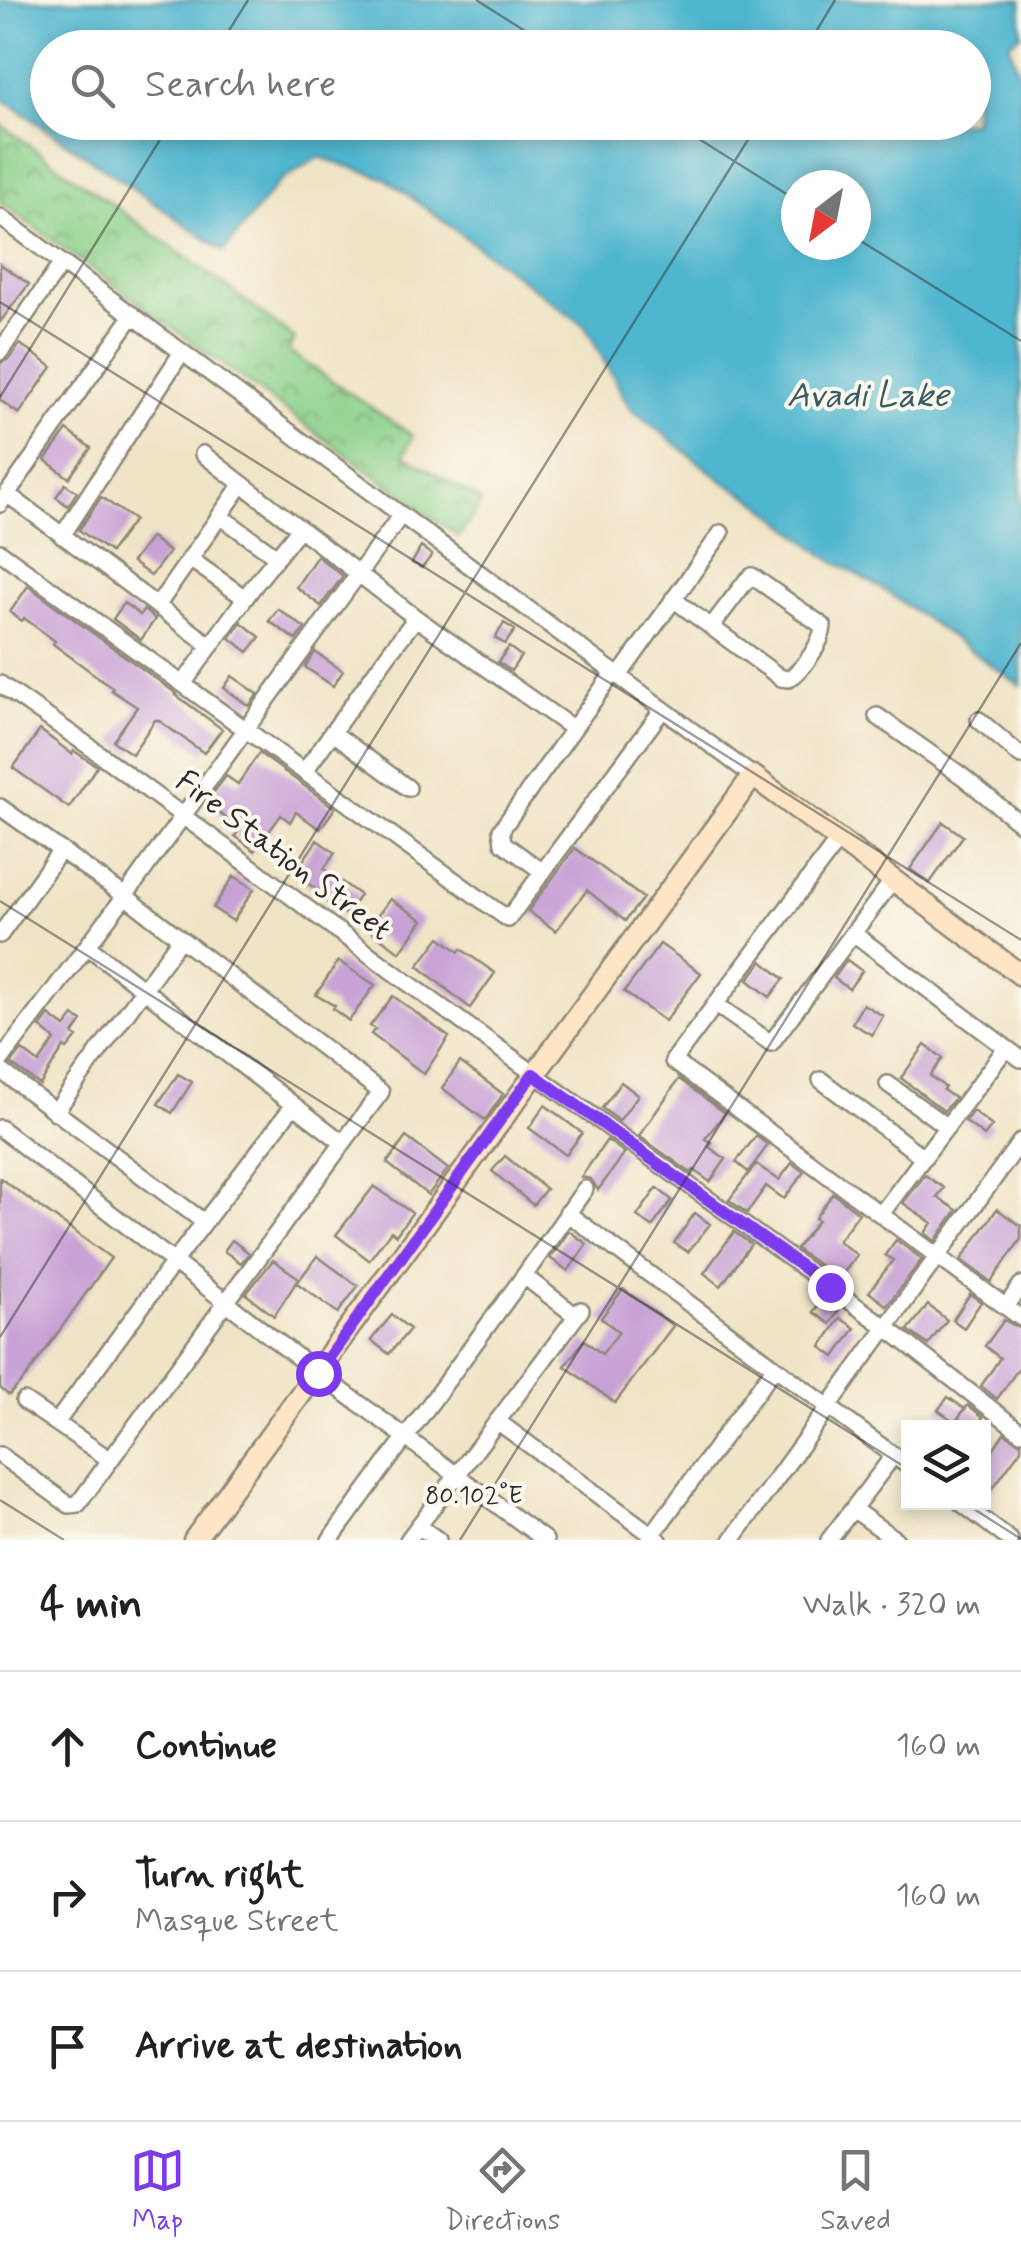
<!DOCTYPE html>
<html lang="en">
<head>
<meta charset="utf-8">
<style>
  body { margin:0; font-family:Mynerve,sans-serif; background:#f6f6f6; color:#202124 }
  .controls { position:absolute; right:30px; bottom:30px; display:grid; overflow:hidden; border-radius:0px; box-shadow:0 5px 15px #0003 }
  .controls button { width:90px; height:90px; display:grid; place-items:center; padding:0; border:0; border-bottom:2px solid #e0e0e0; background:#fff; color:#202124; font:50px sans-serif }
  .compass { position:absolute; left:781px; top:170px; width:90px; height:90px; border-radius:50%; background:#fff; box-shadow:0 5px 15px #0003; rotate:212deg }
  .stop { position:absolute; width:30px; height:30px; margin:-22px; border:8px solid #7c3aed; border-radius:50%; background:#fff }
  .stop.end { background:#7c3aed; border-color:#fff; box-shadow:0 2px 10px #0008 }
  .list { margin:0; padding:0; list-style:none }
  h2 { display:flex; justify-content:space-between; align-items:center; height:130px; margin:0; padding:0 40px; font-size:42px }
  h2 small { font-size:32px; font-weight:400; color:#757577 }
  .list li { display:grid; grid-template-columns:65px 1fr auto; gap:30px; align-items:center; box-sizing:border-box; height:150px; padding:0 40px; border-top:2px solid #e0e0e0 }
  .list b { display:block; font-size:38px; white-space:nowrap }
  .list p { margin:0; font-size:32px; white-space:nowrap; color:#757577 }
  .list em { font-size:32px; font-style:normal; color:#757577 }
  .icon { flex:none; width:55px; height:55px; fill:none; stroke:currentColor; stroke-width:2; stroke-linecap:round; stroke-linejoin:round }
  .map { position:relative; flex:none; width:1021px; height:1540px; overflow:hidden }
  .search { position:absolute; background:#fff; box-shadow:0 5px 15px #0003; left:30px; right:30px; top:30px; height:110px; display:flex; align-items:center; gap:25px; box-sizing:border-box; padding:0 35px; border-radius:55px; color:#757577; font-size:38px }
  .sheet { height:580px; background:#fff }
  nav { display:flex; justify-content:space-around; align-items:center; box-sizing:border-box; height:140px; border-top:2px solid #e0e0e0; background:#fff; font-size:28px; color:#757577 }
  nav a { display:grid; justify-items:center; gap:5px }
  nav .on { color:#7c3aed }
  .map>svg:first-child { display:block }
</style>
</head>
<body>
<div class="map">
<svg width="1021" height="1540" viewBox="0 0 1021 1540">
  <defs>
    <pattern id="park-crowns" width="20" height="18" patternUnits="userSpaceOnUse" patternTransform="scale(2.5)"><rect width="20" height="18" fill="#8cd18b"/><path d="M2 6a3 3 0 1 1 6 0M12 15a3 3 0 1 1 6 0" fill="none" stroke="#73aa72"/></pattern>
  </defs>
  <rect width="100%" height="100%" fill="#fbf7ec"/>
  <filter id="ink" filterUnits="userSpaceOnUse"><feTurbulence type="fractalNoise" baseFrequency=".01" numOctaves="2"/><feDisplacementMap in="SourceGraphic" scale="20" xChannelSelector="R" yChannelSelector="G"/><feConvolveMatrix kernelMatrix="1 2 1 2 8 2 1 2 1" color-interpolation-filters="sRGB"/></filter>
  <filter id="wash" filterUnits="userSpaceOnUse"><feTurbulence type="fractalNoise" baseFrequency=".0048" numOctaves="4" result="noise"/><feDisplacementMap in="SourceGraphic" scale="40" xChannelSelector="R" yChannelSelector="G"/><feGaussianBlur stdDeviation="2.25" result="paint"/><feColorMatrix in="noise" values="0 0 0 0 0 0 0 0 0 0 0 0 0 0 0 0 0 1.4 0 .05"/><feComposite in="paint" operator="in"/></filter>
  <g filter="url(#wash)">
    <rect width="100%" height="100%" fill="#f0e4c6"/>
    <path fill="url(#park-crowns)" stroke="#5c7e5b" stroke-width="2.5" d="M 0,124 L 230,289 L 295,339 L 288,351 L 413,436 L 404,455 L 482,502 L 459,537 L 0,202 Z"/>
    <path fill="#50b6cf" stroke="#3e707d" stroke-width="2.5" fill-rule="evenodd" d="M 0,0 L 1021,0 L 1021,35 L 1009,43 L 1021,81 L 1021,686 L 887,592 L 825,556 L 760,503 L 724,482 L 630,408 L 585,326 L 385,178 L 319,157 L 278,183 L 224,251 L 0,97 ZM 48,48 L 974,48 L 974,122 L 48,122 ZM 796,185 L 856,185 L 856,245 L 796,245 Z"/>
    <g id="blocks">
      <path fill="#c8a2d6" d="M 0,264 L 29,284 L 0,322 Z
        M 20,344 L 52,367 L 19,414 L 0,400 L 0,363 L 9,359 Z
        M 67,430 L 91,448 L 69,478 L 45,460 Z
        M 65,484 L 77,492 L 68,506 L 56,497 Z
        M 101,497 L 134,520 L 110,552 L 79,530 Z
        M 151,537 L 169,552 L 151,576 L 132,562 Z
        M 421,547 L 432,555 L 422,568 L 412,563 Z
        M 317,556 L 343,576 L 321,606 L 296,587 Z
        M 28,586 L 177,694 L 176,695 L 222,729 L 204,753 L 158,720 L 155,720 L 132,754 L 113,741 L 137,707 L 111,690 L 113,688 L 53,644 L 55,641 L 24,618 L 22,621 L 10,612 Z
        M 124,603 L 140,615 L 144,610 L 155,619 L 141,640 L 113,619 Z
        M 278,609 L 305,628 L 296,640 L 269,621 Z
        M 241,622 L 260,637 L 248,652 L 230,638 Z
        M 504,623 L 515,630 L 505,644 L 495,638 Z
        M 509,647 L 521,656 L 511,671 L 498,662 Z
        M 315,652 L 343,671 L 333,686 L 305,667 Z
        M 232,676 L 258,694 L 249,706 L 224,688 Z
        M 40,730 L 72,754 L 74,751 L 97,766 L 69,808 L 13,768 Z
        M 259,753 L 335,808 L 320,829 L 296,812 L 290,822 L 281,815 L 255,851 L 235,836 L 241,828 L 205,804 L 226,776 L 238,784 Z
        M 943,822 L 963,836 L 930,883 L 910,869 Z
        M 317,840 L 335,853 L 324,869 L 360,895 L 346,915 L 327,901 L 329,898 L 294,874 Z
        M 575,848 L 643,898 L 625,921 L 587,890 L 556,931 L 528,911 Z
        M 234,876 L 254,889 L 233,921 L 213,908 Z
        M 390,899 L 423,920 L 400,952 L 368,929 Z
        M 440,937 L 459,952 L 461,949 L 495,973 L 470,1008 L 418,966 Z
        M 660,944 L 701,973 L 665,1021 L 624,992 Z
        M 847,960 L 862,971 L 849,989 L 834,978 Z
        M 338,961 L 375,985 L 349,1021 L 333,1009 L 335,1006 L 316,995 Z
        M 762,961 L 784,979 L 770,997 L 748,980 Z
        M 393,996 L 449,1037 L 424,1074 L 371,1034 L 375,1029 L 370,1026 Z
        M 863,1004 L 883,1016 L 872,1035 L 852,1023 Z
        M 49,1015 L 65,1027 L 74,1016 L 82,1021 L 73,1034 L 77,1037 L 67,1049 L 64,1047 L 40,1085 L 11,1064 L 22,1050 L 39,1063 L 55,1040 L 40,1027 Z
        M 925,1045 L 943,1058 L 930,1076 L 945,1087 L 943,1090 L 955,1098 L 944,1111 L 901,1078 Z
        M 460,1062 L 503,1094 L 485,1120 L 442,1088 Z
        M 178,1074 L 192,1082 L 172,1113 L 158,1104 Z
        M 679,1079 L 725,1113 L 705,1139 L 712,1143 L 709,1147 L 726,1159 L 710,1182 L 694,1170 L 691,1173 L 639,1136 Z
        M 621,1082 L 638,1095 L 619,1121 L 602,1108 Z
        M 545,1105 L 582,1133 L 566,1155 L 529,1128 Z
        M 973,1111 L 992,1126 L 984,1136 L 965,1121 Z
        M 756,1136 L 768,1145 L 748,1172 L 736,1162 Z
        M 406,1137 L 448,1169 L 428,1195 L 387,1163 Z
        M 607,1140 L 625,1153 L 598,1190 L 591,1179 L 581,1177 Z
        M 505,1156 L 546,1189 L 533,1205 L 492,1171 Z
        M 792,1163 L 804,1172 L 784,1199 L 766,1186 L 747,1213 L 729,1200 L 756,1164 L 779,1180 Z
        M 925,1175 L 944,1188 L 937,1197 L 957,1210 L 935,1241 L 925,1233 L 932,1223 L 903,1203 Z
        M 0,1178 L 111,1258 L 27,1376 L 9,1395 L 0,1388 Z
        M 374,1186 L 412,1213 L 396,1235 L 391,1231 L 369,1260 L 336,1235 Z
        M 657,1188 L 672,1200 L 652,1227 L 637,1216 Z
        M 833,1193 L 859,1213 L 838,1241 L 857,1255 L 839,1279 L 796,1249 L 818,1220 L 815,1218 Z
        M 997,1209 L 1021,1226 L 1021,1239 L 991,1282 L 961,1260 Z
        M 695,1213 L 710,1224 L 688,1252 L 674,1243 Z
        M 569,1231 L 587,1244 L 568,1271 L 550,1258 Z
        M 734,1232 L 751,1244 L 721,1286 L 704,1273 Z
        M 232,1240 L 249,1253 L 241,1263 L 224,1251 Z
        M 896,1240 L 922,1259 L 887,1306 L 869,1292 L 893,1260 L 885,1255 Z
        M 317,1256 L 358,1286 L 338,1313 L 297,1283 Z
        M 273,1260 L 299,1278 L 274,1316 L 246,1294 Z
        M 623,1289 L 673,1326 L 615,1403 L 565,1366 L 584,1340 L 602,1354 L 619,1332 L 601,1318 Z
        M 970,1294 L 981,1302 L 964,1328 L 953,1320 Z
        M 823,1298 L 839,1310 L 830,1324 L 813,1312 Z
        M 928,1305 L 947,1320 L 928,1345 L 908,1330 Z
        M 392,1315 L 410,1329 L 389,1354 L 371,1340 Z
        M 840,1318 L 855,1328 L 835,1357 L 821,1347 Z
        M 1004,1320 L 1021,1329 L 1021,1365 L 997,1399 L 981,1386 L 1000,1358 L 985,1346 Z
        M 948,1397 L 965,1409 L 955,1422 L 938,1410 Z
        M 968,1405 L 983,1417 L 976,1428 L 972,1428 L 958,1418 Z
        M 1004,1433 L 1021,1443 L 1021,1449 L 993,1488 L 984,1481 L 984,1463 Z"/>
    </g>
  </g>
  <g filter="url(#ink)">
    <use href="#blocks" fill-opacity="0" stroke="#8e8878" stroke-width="2.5"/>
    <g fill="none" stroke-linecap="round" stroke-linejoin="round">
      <defs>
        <path id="street" d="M 0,217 L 62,263
          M 0,352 L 62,263 L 753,776
          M 203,454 L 416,618 L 572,728
          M 7,494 L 211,646
          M 0,504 L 133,315
          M 220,516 L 277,557
          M 62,536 L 182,352
          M 0,552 L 508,919 L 663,709
          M 190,559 L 245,598
          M 673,599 L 781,678 L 789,679 C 803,669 822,644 823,626 L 752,576 L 746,581 L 711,627
          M 157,606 L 242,484
          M 619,676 L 721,533
          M 0,684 L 90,747 L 393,972 L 887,1328 L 1021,1432
          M 183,684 L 253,587 L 300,528
          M 877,716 L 962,776 L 1021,824
          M 979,720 L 1021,756
          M 332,732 L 408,788
          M 304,772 L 389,653 L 416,618
          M 0,807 L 125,896 L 381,1092 L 343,1143 L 87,946
          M 839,839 L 673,1061 L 1021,1318
          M 543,872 L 503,843 L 501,830 L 614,672
          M 853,933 L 1021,1059
          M 0,935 L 61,850
          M 715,1004 L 771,1043 L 893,880
          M 0,1061 L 125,896 L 401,515
          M 0,1070 L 204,1222
          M 821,1080 L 924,1158
          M 888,1084 L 947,1127
          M 55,1112 L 180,939
          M 0,1128 L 318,1373 L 545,1540
          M 567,1213 L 908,1466
          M 881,1214 L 1006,1048
          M 524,1276 L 576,1316
          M 1006,1307 L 1021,1285
          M 24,1401 L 109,1459
          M 497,1421 L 659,1540
          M 56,1423 L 174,1262 L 293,1106
          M 0,1455 L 69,1505 L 78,1504 L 343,1143
          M 960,1502 L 1010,1540
          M 853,1509 L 896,1540
          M 418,1526 L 438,1540
          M 652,1535 L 774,1368
          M 330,1540 L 524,1276 L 585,1189
          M 408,1540 L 581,1310
          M 732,1540 L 1021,1141
          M 829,1540 L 894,1455"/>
        <path id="secondary" d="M 194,1540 L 753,776 L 1021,975"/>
      </defs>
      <use href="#street" stroke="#8e8878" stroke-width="20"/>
      <use href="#secondary" stroke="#8e8878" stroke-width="25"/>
      <use href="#street" stroke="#fff" stroke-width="15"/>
      <use href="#secondary" stroke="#fde5c5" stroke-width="20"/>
    </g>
  </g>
  <g fill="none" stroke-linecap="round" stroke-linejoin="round" filter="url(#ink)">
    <path stroke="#7c3aed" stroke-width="12" d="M 318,1373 L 533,1074 L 830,1287"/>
  </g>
  <path fill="none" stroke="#2b2b2b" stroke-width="2.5" stroke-opacity="0.45" d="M 476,0 L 552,48M 218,48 L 248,0M 806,48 L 835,0M 672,122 L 796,200M 856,238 L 1021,341M 0,302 L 1021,940M 0,397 L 171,122M 0,901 L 908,1469M 0,1337 L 759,122M 0,1500 L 64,1540M 963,1502 L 1021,1539M 460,1540 L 1021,643"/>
  <g text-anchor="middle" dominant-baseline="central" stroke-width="8" stroke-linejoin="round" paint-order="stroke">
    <g font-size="32" fill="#2b2b2b" stroke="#fbf7ec">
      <text transform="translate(283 856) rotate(37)">Fire Station Street</text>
    </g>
    <g font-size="35" font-style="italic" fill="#385c64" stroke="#fbf7ec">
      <text x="868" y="396">Avadi Lake</text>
    </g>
  </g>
  <g font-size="25" text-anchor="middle" fill="#2b2b2b" stroke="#fbf7ec" stroke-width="8" stroke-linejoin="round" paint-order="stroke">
    <text x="474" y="1503">80.102°E</text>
  </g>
</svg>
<div class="controls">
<button><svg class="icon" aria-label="layers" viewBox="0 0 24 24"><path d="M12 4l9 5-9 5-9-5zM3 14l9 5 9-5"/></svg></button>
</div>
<svg class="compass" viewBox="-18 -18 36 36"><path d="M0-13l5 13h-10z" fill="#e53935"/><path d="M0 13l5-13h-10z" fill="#757577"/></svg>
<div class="stop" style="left:318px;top:1373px"></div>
<div class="stop end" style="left:830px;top:1287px"></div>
<div class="search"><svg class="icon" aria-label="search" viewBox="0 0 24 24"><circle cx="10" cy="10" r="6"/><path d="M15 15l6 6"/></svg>Search here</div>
</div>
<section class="sheet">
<h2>4 min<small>Walk · 320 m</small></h2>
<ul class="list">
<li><svg class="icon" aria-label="ahead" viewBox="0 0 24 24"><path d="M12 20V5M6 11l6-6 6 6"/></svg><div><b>Continue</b></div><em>160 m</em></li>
<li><svg class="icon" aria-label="right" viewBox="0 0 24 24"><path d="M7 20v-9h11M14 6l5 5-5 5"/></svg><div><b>Turn right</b><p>Masque Street</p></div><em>160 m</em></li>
<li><svg class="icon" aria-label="arrive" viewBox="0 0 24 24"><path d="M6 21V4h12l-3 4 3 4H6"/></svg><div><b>Arrive at destination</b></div></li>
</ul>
</section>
<nav>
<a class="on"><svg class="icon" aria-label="map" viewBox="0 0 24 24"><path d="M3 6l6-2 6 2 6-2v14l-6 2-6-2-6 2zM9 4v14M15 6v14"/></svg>Map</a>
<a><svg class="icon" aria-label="directions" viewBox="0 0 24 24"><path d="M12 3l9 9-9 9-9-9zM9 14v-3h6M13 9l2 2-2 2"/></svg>Directions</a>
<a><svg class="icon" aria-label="saved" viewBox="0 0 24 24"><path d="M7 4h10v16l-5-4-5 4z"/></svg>Saved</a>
</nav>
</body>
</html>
